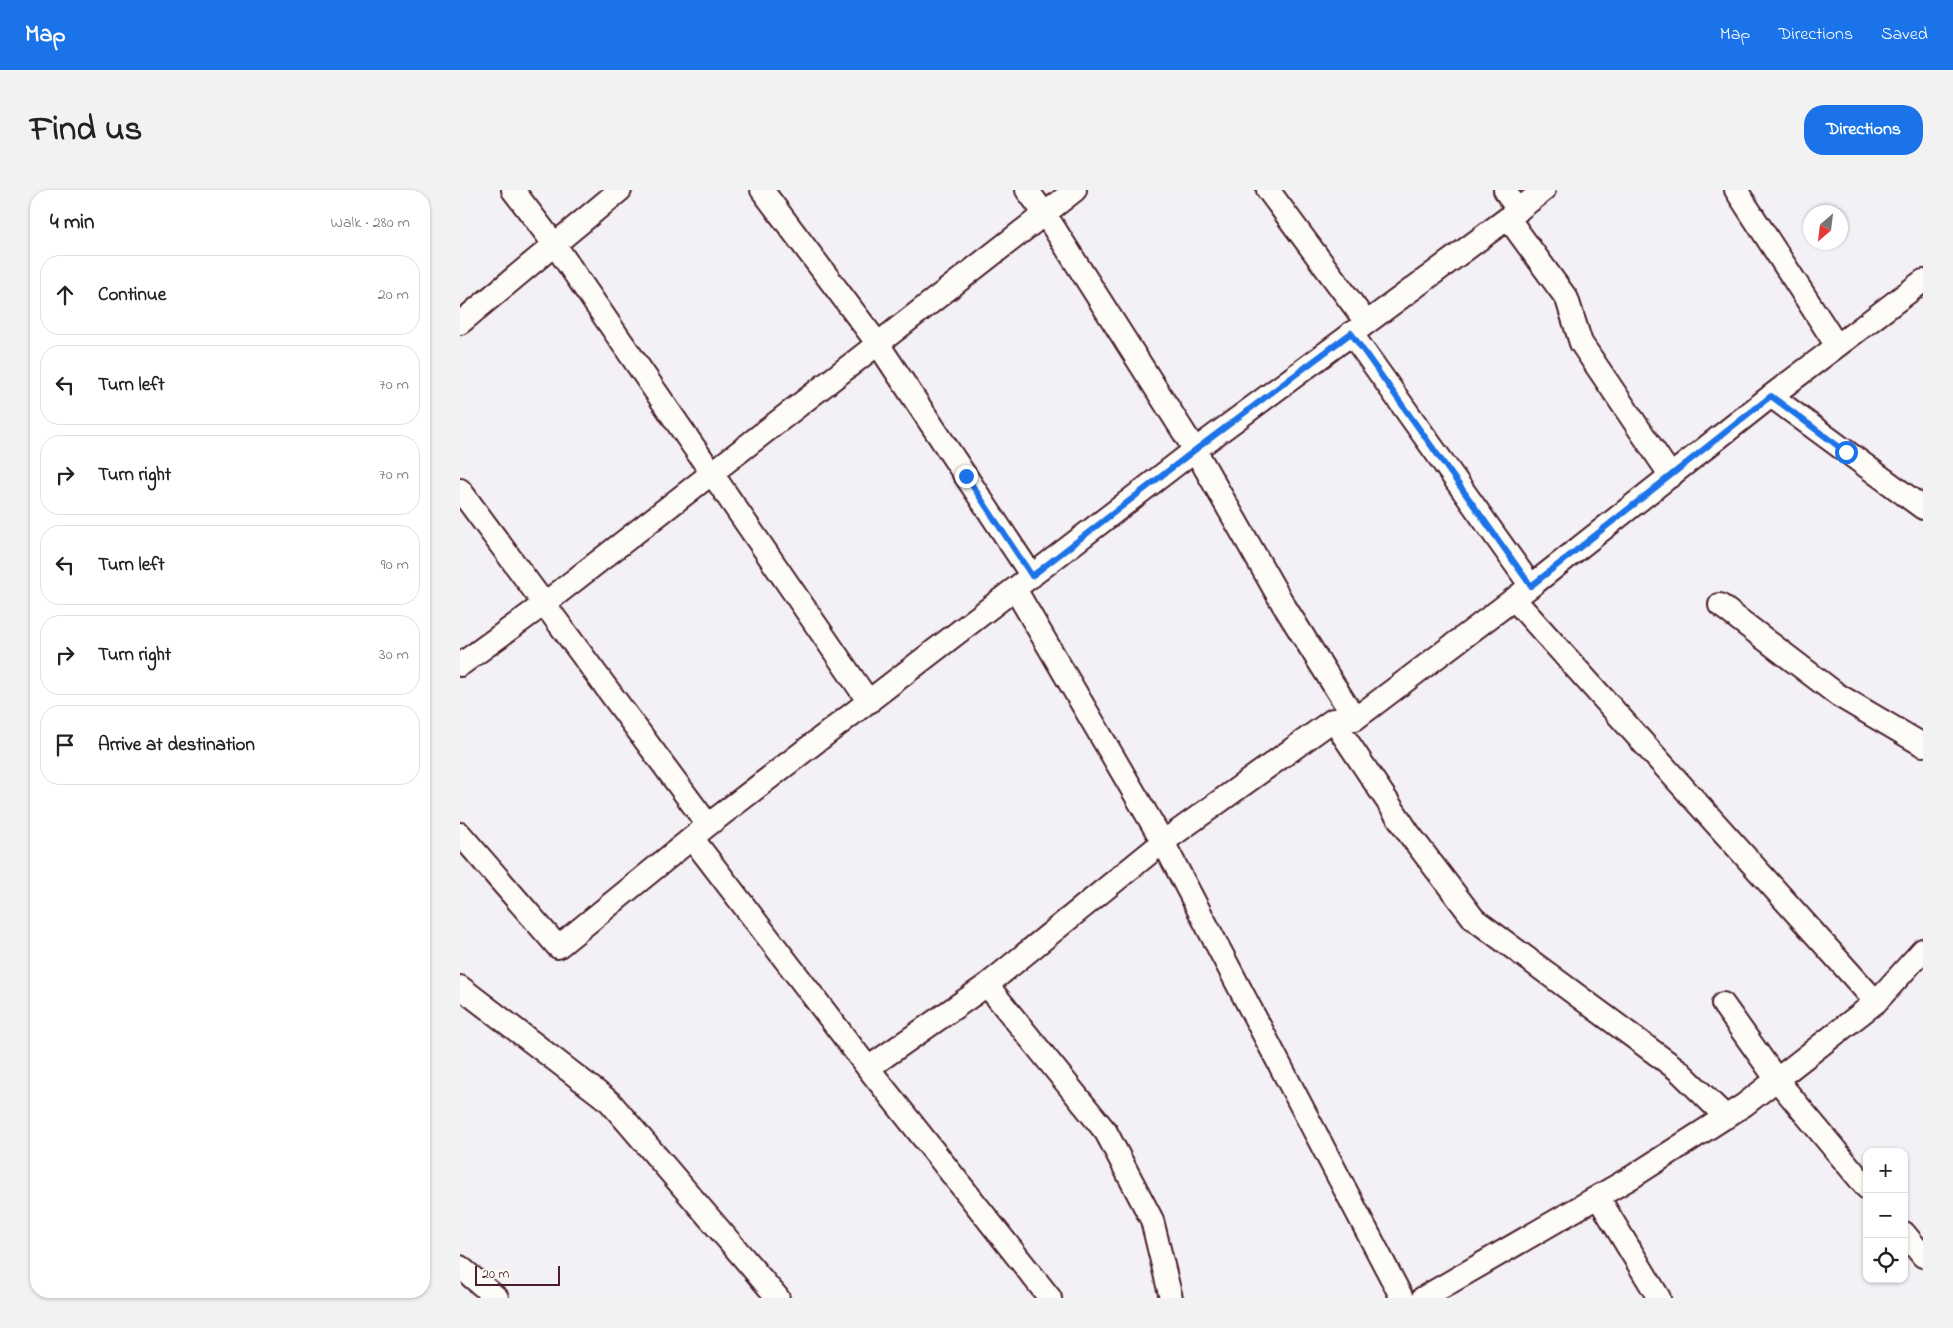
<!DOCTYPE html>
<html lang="en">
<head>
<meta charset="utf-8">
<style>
  body { margin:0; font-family:"Indie Flower",sans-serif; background:#f2f2f2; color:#222 }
  .controls { position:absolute; right:15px; bottom:15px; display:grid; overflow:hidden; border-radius:10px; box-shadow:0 1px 4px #0004 }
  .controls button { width:45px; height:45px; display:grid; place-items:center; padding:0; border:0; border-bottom:1px solid #e0e0e0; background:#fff; color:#222; font:25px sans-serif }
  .compass { position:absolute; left:1343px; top:15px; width:45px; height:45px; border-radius:50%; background:#fff; box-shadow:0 1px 4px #0004; rotate:208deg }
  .scale { position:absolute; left:15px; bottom:12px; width:85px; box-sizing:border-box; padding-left:5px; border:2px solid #4a1f2b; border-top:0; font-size:14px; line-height:18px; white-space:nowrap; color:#4a1f2b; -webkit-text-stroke:4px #fdfcf7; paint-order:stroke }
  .stop { position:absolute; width:15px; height:15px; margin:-11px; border:4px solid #1a73e8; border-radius:50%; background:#fff }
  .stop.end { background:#1a73e8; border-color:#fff; box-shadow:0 1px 5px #0008 }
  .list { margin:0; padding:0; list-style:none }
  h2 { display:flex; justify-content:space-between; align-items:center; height:65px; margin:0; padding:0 20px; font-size:21px }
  h2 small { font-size:16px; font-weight:400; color:#767676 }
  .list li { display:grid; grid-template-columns:32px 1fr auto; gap:15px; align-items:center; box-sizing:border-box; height:80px; margin:0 10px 10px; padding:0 10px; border:1px solid #e0e0e0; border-radius:20px }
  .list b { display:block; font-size:19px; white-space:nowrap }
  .list em { font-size:16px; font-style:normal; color:#767676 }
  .icon { flex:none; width:28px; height:28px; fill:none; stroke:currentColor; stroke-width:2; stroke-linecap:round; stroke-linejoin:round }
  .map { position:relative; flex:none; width:1463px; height:1108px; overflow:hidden; border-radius:20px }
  header { display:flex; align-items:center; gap:30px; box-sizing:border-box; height:70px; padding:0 25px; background:#1a73e8; color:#fff }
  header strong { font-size:24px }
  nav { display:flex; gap:28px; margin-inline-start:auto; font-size:18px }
  .intro { display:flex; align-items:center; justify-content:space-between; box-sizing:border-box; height:120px; padding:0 30px }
  h1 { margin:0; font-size:35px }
  .button { padding:12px 22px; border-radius:20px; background:#1a73e8; color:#fff; font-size:18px; font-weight:700 }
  main { display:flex; gap:30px; padding:0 30px }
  aside { flex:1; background:#fff; border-radius:20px; box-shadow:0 1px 4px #0004 }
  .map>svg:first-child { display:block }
</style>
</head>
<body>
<header>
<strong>Map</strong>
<nav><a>Map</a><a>Directions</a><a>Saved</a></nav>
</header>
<div class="intro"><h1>Find us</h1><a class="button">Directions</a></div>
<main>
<aside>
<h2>4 min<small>Walk · 280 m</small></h2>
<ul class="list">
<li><svg class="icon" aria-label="ahead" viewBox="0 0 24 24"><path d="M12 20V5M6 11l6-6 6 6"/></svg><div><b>Continue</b></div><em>20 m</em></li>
<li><svg class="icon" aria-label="left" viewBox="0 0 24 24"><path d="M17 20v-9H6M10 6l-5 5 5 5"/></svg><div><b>Turn left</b></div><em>70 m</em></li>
<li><svg class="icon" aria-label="right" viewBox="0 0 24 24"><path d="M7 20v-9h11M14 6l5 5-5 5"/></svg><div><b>Turn right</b></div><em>70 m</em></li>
<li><svg class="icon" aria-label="left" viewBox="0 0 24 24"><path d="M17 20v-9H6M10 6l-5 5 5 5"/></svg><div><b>Turn left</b></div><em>90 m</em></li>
<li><svg class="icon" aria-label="right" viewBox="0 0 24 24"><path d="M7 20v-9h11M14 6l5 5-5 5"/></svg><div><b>Turn right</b></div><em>30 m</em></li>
<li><svg class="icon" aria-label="arrive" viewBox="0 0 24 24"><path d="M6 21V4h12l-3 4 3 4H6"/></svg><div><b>Arrive at destination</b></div></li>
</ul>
</aside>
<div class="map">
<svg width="1463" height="1108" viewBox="0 0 1463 1108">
  <rect width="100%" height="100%" fill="#f3f0f6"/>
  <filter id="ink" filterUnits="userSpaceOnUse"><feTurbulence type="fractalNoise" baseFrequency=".02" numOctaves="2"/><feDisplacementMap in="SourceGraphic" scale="10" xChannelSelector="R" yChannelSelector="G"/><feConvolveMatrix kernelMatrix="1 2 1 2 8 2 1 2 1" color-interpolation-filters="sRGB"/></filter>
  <g filter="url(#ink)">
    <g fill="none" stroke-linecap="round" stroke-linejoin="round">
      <defs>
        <path id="street" d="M 53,0 L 95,55 L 409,512
          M 302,0 L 418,154 L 572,386
          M 567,0 L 585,24 L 735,260 L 823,414 L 895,529
          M 808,0 L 906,132
          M 1045,0 L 1058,21
          M 1276,0 L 1377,156
          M 1048,28 L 1107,109 L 1121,153 L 1211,286
          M 0,133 L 160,0
          M 891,143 L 1071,396
          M 1311,206 L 1463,318
          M 0,300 L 248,635
          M 555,399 L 703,652 L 942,1108
          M 1054,409 L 1416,812
          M 1260,415 L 1378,505 L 1463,555
          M 0,475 L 84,414 L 615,0
          M 873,530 L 950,645 L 1014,729 L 1218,880 L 1266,927
          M 0,644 L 98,757 L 248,635 L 735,260 L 1048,28 L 1084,0
          M 232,648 L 408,878 L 590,1108
          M 527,795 L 646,942 L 692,1030 L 711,1108
          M 0,797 L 150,912 L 318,1108
          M 1263,814 L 1317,890 L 1407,998
          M 408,878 L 527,795 L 703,652 L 873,530 L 895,529 L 1071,396 L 1311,206 L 1463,91
          M 1138,1007 L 1199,1108
          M 1444,1043 L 1463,1066
          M 0,1077 L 37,1108
          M 963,1108 L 1172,987 L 1284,915 L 1416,812 L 1463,760"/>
      </defs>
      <use href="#street" stroke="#4a1f2b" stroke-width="26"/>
      <use href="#street" stroke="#fdfcf7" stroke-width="22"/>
    </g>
  </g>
  <g fill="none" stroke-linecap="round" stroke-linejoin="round" filter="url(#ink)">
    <path stroke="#1a73e8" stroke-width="6" d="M 506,286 L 572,386 L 735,260 L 891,143 L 1071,396 L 1311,206 L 1386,262"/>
  </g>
</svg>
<div class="controls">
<button>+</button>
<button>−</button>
<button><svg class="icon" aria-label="locate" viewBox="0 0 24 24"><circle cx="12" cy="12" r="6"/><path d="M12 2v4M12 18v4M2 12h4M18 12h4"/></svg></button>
</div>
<svg class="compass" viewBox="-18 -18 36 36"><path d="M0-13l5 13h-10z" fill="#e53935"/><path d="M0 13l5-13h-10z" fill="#767676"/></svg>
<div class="scale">20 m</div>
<div class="stop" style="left:1386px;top:262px"></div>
<div class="stop end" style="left:506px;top:286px"></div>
</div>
</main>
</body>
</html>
